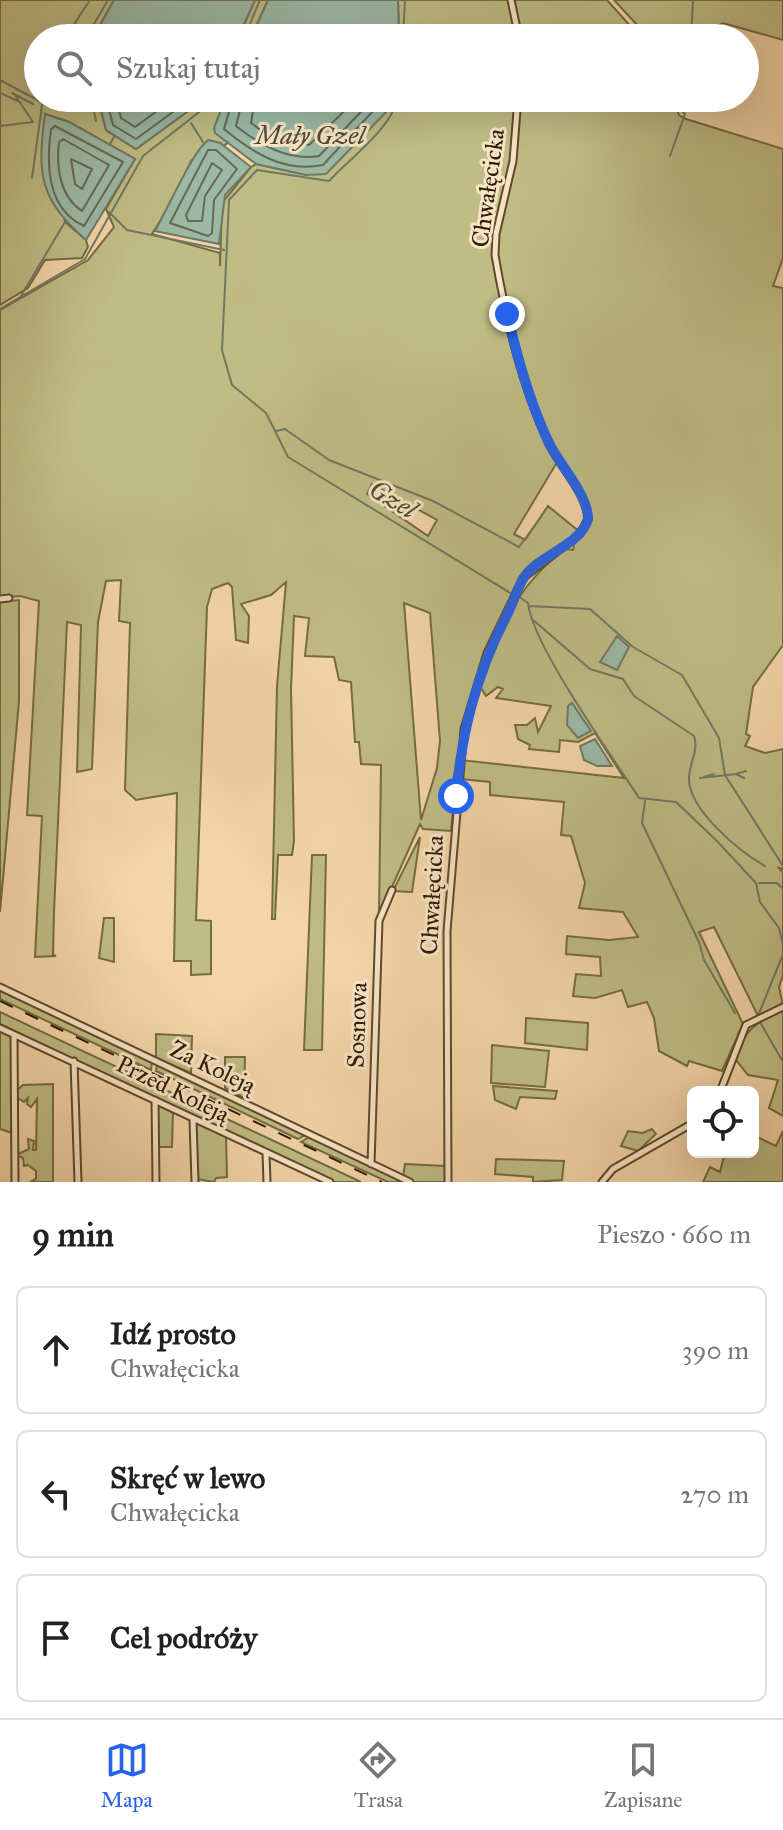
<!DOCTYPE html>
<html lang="pl">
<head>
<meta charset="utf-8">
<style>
  body { margin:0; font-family:"IM FELL Great Primer",serif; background:#f6f6f6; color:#222 }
  .controls { position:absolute; right:24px; bottom:24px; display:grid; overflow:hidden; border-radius:12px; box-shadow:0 8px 32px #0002 }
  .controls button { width:72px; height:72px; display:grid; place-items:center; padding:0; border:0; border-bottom:2px solid #e0e0e0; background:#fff; color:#222; font:40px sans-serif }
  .stop { position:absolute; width:24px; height:24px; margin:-18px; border:6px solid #2563eb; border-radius:50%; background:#fff }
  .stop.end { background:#2563eb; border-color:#fff; box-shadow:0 2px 8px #0008 }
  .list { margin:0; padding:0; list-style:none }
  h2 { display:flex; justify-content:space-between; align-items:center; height:104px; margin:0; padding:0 32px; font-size:34px }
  h2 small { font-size:26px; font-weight:400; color:#767676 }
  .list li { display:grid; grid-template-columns:52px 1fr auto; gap:24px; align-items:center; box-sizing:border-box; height:128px; margin:0 16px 16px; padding:0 16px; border:2px solid #e0e0e0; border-radius:12px }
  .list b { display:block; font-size:30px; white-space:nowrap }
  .list p { margin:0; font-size:26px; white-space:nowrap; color:#767676 }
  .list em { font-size:26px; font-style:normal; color:#767676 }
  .icon { flex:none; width:44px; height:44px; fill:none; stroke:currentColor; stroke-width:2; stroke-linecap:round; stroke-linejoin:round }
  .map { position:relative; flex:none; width:783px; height:1182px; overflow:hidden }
  .search { position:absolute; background:#fff; box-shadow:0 8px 32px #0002; left:24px; right:24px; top:24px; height:88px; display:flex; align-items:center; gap:20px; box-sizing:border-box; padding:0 28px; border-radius:44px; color:#767676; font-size:30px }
  .sheet { height:536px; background:#fff }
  nav { display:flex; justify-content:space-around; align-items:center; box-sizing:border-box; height:112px; border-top:2px solid #e0e0e0; background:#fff; font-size:22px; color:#767676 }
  nav a { display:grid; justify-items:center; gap:4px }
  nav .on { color:#2563eb }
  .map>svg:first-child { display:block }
</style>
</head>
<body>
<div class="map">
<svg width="783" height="1182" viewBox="0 0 783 1182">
  <rect width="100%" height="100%" fill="#f3d5a8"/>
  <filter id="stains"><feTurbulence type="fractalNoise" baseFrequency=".0025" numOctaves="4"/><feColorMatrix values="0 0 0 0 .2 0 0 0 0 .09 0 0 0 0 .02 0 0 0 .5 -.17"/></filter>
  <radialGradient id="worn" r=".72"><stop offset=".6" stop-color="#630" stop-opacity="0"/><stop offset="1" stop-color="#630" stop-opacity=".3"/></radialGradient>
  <path fill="#bfbc84" stroke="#776b42" stroke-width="2" fill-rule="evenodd" d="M 0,0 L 114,0 L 93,38 L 38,38 L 38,98 L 98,98 L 106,130 L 136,149 L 206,98 L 226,98 L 214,128 L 228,142 L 224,146 L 220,143 L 191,161 L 176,196 L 152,234 L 220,253 L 220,266 L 222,203 L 251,167 L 256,164 L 306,175 L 392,106 L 393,98 L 673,98 L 679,115 L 686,119 L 783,149 L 783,258 L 773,286 L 783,288 L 783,645 L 753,687 L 746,734 L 750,736 L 745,746 L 765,753 L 783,749 L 783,869 L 779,868 L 783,873 L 783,975 L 779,987 L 783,1005 L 758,1016 L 714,927 L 699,932 L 743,1024 L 722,1071 L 689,1061 L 687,1066 L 659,1051 L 654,1018 L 647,1002 L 628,1007 L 622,990 L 595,998 L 573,996 L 576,974 L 601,976 L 600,957 L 566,954 L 567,936 L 609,940 L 638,937 L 623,912 L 579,908 L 585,883 L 571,836 L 561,835 L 564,802 L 490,795 L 490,782 L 461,779 L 461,760 L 624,778 L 595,733 L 578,742 L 560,740 L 559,752 L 529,749 L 530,745 L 518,739 L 515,725 L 527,725 L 535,718 L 538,732 L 551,706 L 496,698 L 503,689 L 498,687 L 486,696 L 480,686 C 494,634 521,580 566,549 L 573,550 L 575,541 L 587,527 L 588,509 L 559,459 L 514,534 L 525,540 L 548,506 L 581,533 L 540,558 L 524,575 L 487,647 L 461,732 L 451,831 L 423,829 L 420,824 L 379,916 L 381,765 L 361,764 L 359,742 L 355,742 L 351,682 L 339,680 L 334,657 L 305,656 L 309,618 L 294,616 L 291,689 L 294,841 L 292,855 L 278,855 L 275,919 L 272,919 L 277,686 L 286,582 L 271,595 L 241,604 L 249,616 L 248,643 L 236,640 L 232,587 L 228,583 L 212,589 L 207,607 L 196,920 L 211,921 L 211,974 L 191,975 L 191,961 L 174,961 L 177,793 L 136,800 L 125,790 L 130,623 L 119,621 L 121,580 L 106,581 L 98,622 L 92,769 L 77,772 L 81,625 L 67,622 L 54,912 L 53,955 L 56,956 L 35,957 L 42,816 L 27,815 L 39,601 L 20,596 L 0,598 L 0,310 L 88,260 L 114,227 L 106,209 L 135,159 L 69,122 L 45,114 L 65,222 L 86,240 L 88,247 L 82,258 L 45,260 L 28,288 L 0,305 ZM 372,484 L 437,520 L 428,536 L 367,494 ZM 404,603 L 430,613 L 440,741 L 437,768 L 421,820 Z
    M 255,0 L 268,0 L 251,38 L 238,38 Z
    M 398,0 L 607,0 L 641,38 L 399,38 Z
    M 614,0 L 783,0 L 783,40 L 723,23 L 718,26 L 713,38 L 649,38 Z
    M 19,600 L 19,701 L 0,912 L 0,602 Z
    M 420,837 L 412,892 L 393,891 Z
    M 312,855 L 326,855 L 322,1050 L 304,1050 Z
    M 104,918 L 114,918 L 114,962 L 99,958 Z
    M 0,989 L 152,1061 L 151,1070 L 0,999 Z
    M 783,1010 L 783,1116 L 769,1108 L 778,1080 L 748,1075 L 736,1060 C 741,1031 758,1021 783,1010 Z
    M 0,1012 L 361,1182 L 331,1182 L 0,1024 Z
    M 526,1018 L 588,1023 L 587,1050 L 525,1043 Z
    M 0,1030 L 11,1035 L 12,1133 L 0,1129 Z
    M 156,1034 L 192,1036 L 191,1073 L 156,1058 Z
    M 492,1045 L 549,1051 L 545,1087 L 491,1083 Z
    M 225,1057 L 245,1057 L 244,1098 L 225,1088 Z
    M 157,1065 L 305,1135 L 298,1139 L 156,1071 Z
    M 53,1084 L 53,1182 L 30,1182 L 36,1179 L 36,1171 L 28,1165 L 24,1166 L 23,1158 L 16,1155 L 29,1149 L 28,1139 L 34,1141 L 33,1150 L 36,1150 L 37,1099 L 31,1107 L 27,1104 L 28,1098 L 24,1102 L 16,1097 L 16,1091 L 23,1085 Z
    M 493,1086 L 556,1091 L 557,1091 L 555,1099 L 520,1097 L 516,1109 L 495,1100 Z
    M 158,1105 L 173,1111 L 172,1147 L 156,1147 Z
    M 194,1122 L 226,1136 L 227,1177 L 216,1178 L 214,1182 L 197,1179 Z
    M 652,1129 L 656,1134 L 638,1151 L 621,1146 L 628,1131 L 643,1133 Z
    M 783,1131 L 783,1182 L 703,1182 L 710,1167 L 720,1172 L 725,1152 L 753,1152 L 753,1135 L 776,1146 Z
    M 311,1136 L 393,1177 L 404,1182 L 388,1182 L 301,1142 Z
    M 496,1159 L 564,1161 L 562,1180 L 533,1182 L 533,1177 L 495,1174 Z
    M 405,1164 L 445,1166 L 445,1182 L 414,1182 L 403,1177 Z"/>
  <path fill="#9bb9a6" stroke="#707964" stroke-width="2" d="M 114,0 L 255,0 L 238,38 L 93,38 Z
    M 268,0 L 398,0 L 399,38 L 251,38 Z
    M 98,98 L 206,98 L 136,149 L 106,130 Z
    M 226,98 L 393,98 L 392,106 L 326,174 L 306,175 L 256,164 L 215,133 L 214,128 Z
    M 45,114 L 69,122 L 135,159 L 86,240 C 39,199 37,174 45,114 Z
    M 209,140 L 220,143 L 251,167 L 225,195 L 219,244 L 155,231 C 166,212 195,146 209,140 Z
    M 617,636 L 629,647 L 617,670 L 600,662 Z
    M 572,703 L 591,731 L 578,738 L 567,725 L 568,706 Z
    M 595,739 L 612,766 L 597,766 L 584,760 L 580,746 Z"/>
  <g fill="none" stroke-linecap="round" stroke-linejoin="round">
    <path stroke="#656a53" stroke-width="2" d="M 106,98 L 113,125 L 136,139 L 192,98
      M 116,98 L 121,118 L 135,127 L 175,98
      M 233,98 L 224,129 C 253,153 284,173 323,165 L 385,98
      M 243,98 L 236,126 C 260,145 288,161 319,156 L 374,98
      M 255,98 L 251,123 L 269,136 L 309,145 L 358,98
      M 55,126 L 123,162 L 84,226 C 47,209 46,164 51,129 Z
      M 63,139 L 109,165 L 82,211 C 60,197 56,167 59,142 Z
      M 208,150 L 216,150 L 237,169 L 214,200 L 212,233 L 208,236 L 170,223 Z
      M 71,159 L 92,169 L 82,189 L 75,184 Z
      M 212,163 L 222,170 L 205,196 L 202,221 L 188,221 L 186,215 Z"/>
    <path stroke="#707964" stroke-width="2" d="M 65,38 L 90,0
      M 86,38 L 108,0
      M 244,38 L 260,0
      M 403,38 L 405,0
      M 691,38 L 693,0
      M 0,80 L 41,102
      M 0,93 L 20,102
      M 12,93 L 33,104
      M 91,98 L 96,121
      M 398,98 C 391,129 350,158 329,181 L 257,170 L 229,200 L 222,350 L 232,385 L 266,413 L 288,457 L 512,594
      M 191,123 L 203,142
      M 0,126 L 33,122 L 15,95
      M 110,144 L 115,135
      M 224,146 L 228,142
      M 670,156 L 685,114 L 676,105
      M 32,178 L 43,98
      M 109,212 L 127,230 L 224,250
      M 21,296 L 65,222
      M 0,309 L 85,259 L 143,156 L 217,98
      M 276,431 L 285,429 L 329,460 L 433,501 L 519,547 L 541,517
      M 518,596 L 528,603 C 532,645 613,757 639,798 L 676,802 L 716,840 L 756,883 L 760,902 L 779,928 L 783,945
      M 529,606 L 590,609 L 633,647 L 682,675 L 719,738 L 725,775 L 783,866
      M 532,619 L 590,669 L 623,679 L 634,696 L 694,736 C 699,751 689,763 689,779 C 689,810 740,852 765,866
      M 736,774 L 746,771
      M 704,777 L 714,774
      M 700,778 L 736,774 L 744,778
      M 645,801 L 642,823 L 699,942 L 704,960 L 735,1013
      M 759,883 L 777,883 L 783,889
      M 758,1016 L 783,954
      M 760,1022 L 783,1062"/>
    <defs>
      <path id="minor" d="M 511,0 L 519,38
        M 0,599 L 9,598
        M 0,987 L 410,1182
        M 0,1028 L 330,1182
        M 14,1035 L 15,1182
        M 74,1061 L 78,1182
        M 720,1092 L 746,1025 L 783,1007
        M 155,1100 L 156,1182
        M 193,1120 L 195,1182
        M 266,1153 L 267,1182
        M 371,1164 L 379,921 L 392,890
        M 448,1182 L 447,931 L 464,729 L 487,653 L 523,578 L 580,534 L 588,519 C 587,494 560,467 549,444 C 521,384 506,319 495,255 L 496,234 L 513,161 L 518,98
        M 602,1182 L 613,1169 L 693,1123"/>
    </defs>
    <use href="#minor" stroke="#60492a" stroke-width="9"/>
    <use href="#minor" stroke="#f7e4c6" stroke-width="5"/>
    <path stroke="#2f1a00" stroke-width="2" stroke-dasharray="14 14" stroke-linecap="butt" d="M 0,1001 L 382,1182"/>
  </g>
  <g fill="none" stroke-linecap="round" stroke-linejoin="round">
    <path stroke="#2563eb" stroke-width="10" d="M 456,796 C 462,730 477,673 507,615 C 514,602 517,587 525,576 C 541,554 580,546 588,519 C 588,494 560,466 549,443 C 529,401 518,358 507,314"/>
  </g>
  <g text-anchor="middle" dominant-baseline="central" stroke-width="6" stroke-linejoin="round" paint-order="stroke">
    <g font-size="24" fill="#2f1a00" stroke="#f7e4c6">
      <text transform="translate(488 188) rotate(-82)">Chwałęcicka</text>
      <text transform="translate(432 895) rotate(-87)">Chwałęcicka</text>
      <text transform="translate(357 1025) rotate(-88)">Sosnowa</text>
      <text transform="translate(213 1067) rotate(26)">Za Koleją</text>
      <text transform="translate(173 1089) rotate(26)">Przed Koleją</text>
    </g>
    <g font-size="26" font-style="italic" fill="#4f4a32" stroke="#f7e4c6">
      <text x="310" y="135">Mały Gzel</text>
      <text transform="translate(393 499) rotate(31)">Gzel</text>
    </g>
  </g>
  <rect width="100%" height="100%" filter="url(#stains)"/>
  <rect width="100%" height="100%" fill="url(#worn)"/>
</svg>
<div class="controls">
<button><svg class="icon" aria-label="locate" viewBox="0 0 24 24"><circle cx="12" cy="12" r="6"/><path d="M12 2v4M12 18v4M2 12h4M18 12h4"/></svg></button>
</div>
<div class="stop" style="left:456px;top:796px"></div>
<div class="stop end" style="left:507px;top:314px"></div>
<div class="search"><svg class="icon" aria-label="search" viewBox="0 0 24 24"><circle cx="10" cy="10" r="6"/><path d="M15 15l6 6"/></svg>Szukaj tutaj</div>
</div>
<section class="sheet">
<h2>9 min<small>Pieszo · 660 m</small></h2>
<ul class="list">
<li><svg class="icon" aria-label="ahead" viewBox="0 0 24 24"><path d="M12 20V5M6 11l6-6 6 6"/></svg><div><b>Idź prosto</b><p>Chwałęcicka</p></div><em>390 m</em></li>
<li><svg class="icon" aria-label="left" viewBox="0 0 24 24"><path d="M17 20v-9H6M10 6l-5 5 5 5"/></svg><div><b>Skręć w lewo</b><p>Chwałęcicka</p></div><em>270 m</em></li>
<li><svg class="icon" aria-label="arrive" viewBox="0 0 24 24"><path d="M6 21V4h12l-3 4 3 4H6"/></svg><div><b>Cel podróży</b></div></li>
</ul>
</section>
<nav>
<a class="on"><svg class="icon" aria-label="map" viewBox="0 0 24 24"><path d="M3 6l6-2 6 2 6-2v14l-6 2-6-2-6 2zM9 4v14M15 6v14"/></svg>Mapa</a>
<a><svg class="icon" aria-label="directions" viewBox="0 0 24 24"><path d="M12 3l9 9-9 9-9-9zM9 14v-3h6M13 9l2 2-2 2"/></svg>Trasa</a>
<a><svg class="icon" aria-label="saved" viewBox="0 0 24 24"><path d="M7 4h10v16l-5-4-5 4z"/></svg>Zapisane</a>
</nav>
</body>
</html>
